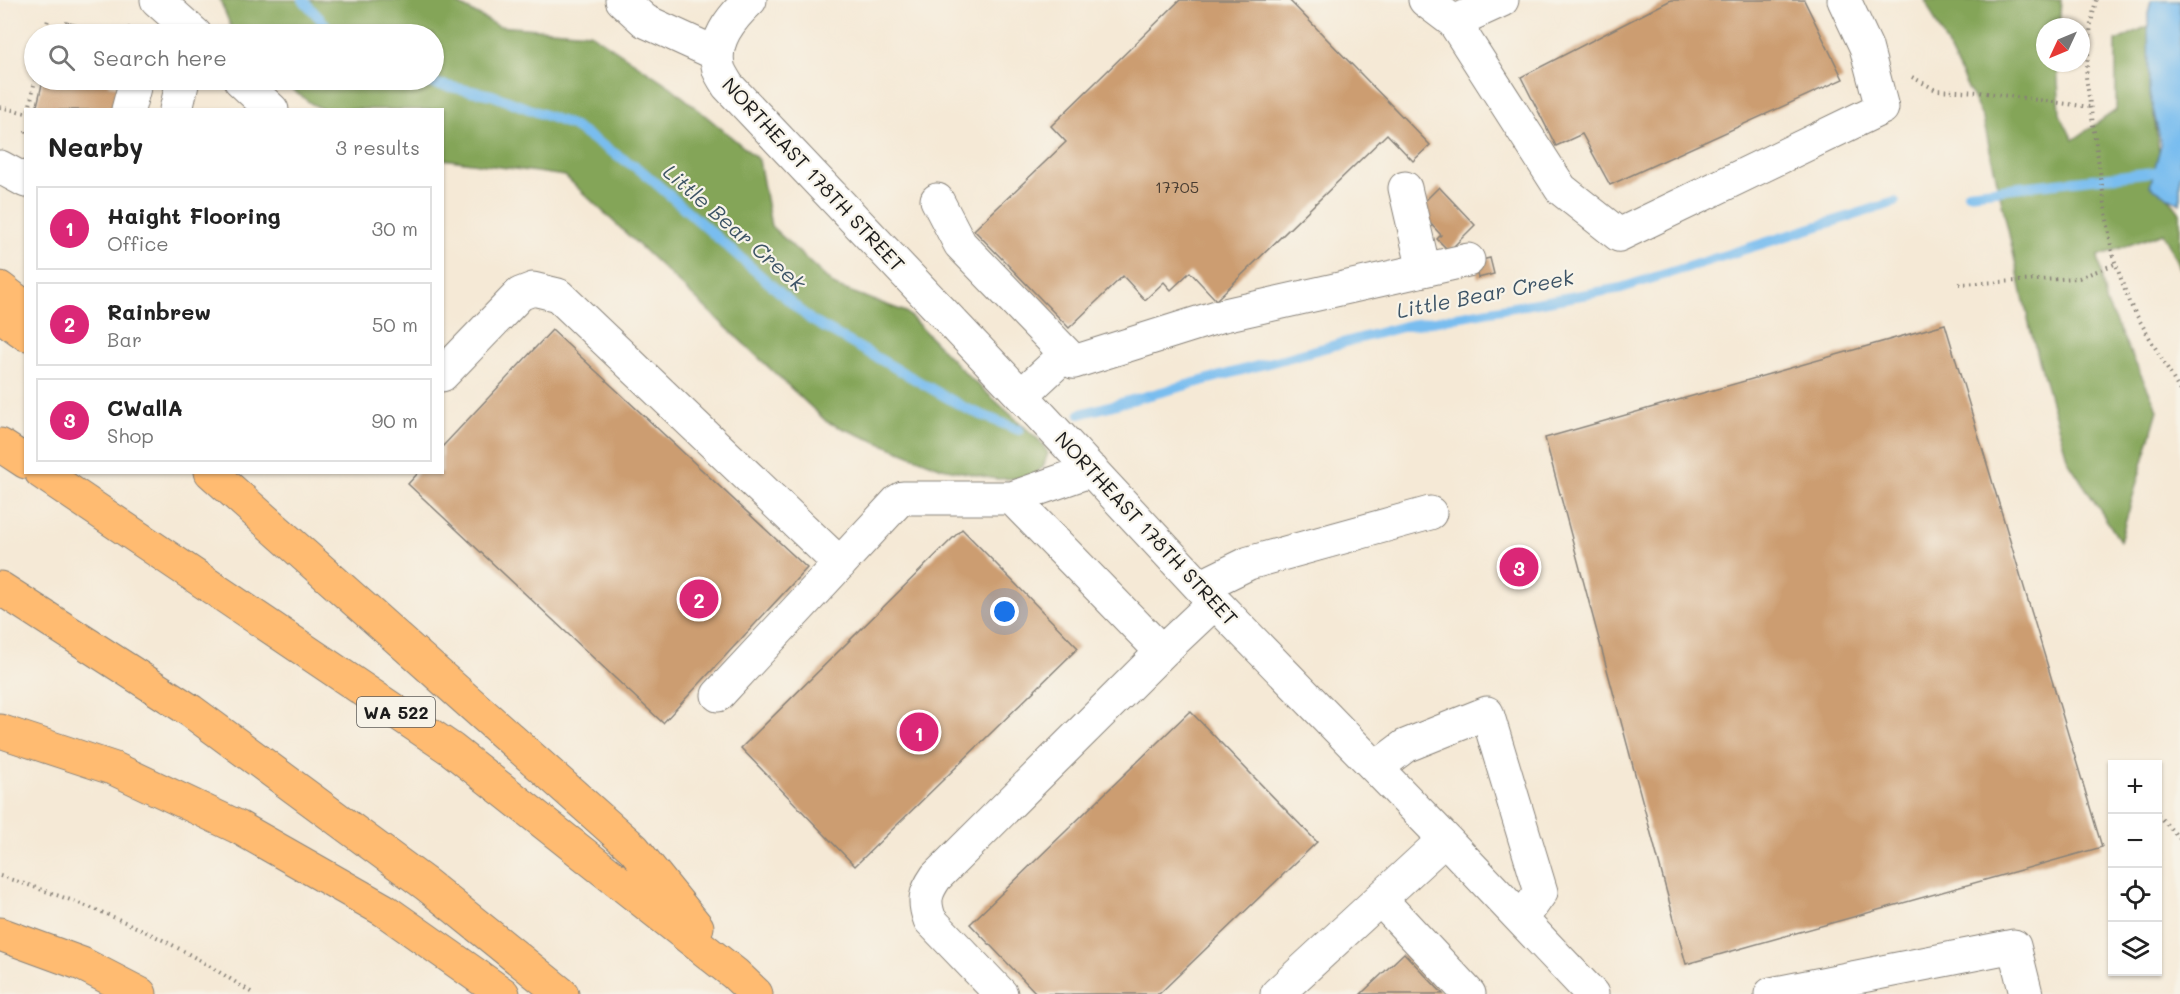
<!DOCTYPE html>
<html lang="en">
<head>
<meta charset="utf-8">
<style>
  body { margin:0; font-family:Mali,sans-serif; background:#f2f2f2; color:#222 }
  .controls { position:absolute; right:18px; bottom:18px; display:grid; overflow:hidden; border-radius:0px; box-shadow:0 2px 4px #0004 }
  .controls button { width:54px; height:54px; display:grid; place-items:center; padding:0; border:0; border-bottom:2px solid #e0e0e0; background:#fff; color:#222; font:30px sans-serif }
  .compass { position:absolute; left:2036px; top:18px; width:54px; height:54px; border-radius:50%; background:#fff; box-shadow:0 2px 4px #0004; rotate:226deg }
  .you { position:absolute; left:1005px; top:612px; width:21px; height:21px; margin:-15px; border:4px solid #fff; border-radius:50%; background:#1a73e8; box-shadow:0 0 0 9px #1a73e833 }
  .badge { display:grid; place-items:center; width:39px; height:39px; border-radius:50%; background:#db2777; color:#fff; font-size:20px; font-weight:700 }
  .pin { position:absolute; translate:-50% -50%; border:3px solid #fff; box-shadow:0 2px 6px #0006 }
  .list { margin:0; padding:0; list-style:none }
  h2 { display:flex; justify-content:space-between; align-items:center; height:78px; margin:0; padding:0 24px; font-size:26px }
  h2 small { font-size:20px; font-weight:400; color:#767676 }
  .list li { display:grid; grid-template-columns:39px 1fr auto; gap:18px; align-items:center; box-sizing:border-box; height:84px; margin:0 12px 12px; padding:0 12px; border:2px solid #e0e0e0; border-radius:0px }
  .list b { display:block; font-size:22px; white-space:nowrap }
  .list p { margin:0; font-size:20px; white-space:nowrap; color:#767676 }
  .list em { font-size:20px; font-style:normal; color:#767676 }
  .icon { flex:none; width:33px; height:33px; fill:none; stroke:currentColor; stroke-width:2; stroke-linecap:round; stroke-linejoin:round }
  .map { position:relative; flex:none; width:2180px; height:994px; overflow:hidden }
  .search { position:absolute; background:#fff; box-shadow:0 2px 4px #0004; left:24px; top:24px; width:420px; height:66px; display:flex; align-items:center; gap:15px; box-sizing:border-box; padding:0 21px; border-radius:33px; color:#767676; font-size:22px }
  .panel { position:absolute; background:#fff; box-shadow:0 2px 4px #0004; left:24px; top:108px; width:420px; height:366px; border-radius:0px }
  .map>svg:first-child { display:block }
</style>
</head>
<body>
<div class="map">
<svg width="2180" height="994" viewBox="0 0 2180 994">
  <rect width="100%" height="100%" fill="#f7f3e8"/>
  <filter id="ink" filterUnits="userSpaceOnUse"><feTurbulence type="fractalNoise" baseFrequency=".0167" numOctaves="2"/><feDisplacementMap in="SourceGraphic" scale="12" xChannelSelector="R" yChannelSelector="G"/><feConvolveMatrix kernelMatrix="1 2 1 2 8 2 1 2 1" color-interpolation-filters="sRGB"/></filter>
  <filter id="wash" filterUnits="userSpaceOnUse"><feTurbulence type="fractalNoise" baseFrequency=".008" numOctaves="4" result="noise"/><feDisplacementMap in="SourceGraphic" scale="24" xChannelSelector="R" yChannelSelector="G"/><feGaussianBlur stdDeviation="1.35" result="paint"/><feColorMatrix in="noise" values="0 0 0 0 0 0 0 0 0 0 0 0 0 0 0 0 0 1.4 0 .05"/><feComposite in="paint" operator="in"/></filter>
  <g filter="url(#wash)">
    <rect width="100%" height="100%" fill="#f5e9d6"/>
    <path fill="#84a559" stroke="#50603a" stroke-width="1.5" d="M 220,0 L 451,0 L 498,26 L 590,33 L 671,87 L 759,160 L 771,226 L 835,286 L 906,312 L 967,375 L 1040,441 L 1048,453 L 1043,467 L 1031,478 L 996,479 L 942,468 L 827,422 L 565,176 L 443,159 L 442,110 L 323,109 L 312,104 L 279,80 L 434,80 L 434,34 L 234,34 Z
      M 1925,0 L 2061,0 L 2059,27 L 2045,27 L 2045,63 L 2057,63 L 2060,114 L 2073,140 L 2116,110 L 2116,41 L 2148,26 L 2153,108 L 2165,193 L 2180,213 L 2180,269 L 2163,233 L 2098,256 L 2106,302 L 2158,410 L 2120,541 L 2068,461 L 2031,332 L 1983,119 Z"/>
    <path fill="#79bdef" stroke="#4a6c86" stroke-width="1.5" d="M 2151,0 L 2180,0 L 2180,204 L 2150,186 L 2161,144 L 2149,91 L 2148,14 Z"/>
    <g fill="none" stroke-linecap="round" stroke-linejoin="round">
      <path stroke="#79bdef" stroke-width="10" d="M 303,0 L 334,34
        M 415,80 L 492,95 L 571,125 L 643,172 L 811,320 L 967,409 L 1019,430
        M 1968,193 L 2180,169
        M 1080,414 L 1405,326 L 1621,288 L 1895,202"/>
    </g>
    <g id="blocks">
      <path fill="#cc9d71" d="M 1180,0 L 1289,0 L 1430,145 L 1413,161 L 1387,134 L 1216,300 L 1190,272 L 1171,290 L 1164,282 L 1145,300 L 1123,276 L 1069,328 L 974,230 L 1066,142 L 1051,126 Z
        M 1671,0 L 1804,0 L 1843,79 L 1610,185 L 1582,134 L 1556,146 L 1521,77 Z
        M 66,22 L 108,33 L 108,34 L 53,34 L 55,29 L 64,31 Z
        M 43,80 L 110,80 L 108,85 L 122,88 L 117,110 L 36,110 Z
        M 1439,187 L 1475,225 L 1449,251 L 1437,239 L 1441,235 L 1417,209 Z
        M 1490,258 L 1494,274 L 1478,278 L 1474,262 Z
        M 1945,324 L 2102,847 L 1686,964 L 1545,438 Z
        M 552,330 L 807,568 L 663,723 L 408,484 L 419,472 L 442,472 L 442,447 Z
        M 962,529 L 1078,648 L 855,866 L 741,748 Z
        M 1190,711 L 1317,842 L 1159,994 L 1037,994 L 970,924 Z
        M 1404,953 L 1443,994 L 1361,994 Z"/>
    </g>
  </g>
  <g filter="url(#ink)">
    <use href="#blocks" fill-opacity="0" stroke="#888279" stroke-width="1.5"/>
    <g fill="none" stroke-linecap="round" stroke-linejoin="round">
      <defs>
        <path id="minor" d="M 157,0 L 195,34
          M 622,0 L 645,21 L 717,54
          M 750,0 C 731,18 711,42 719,70 C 721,75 725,81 728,86 L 1039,414 L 1200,587 L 1445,839 L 1592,994
          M 1425,0 L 1454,22 L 1502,0
          M 1454,22 L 1561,189 L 1619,235 L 1882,108 L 1866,47 L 1844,0
          M 240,80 L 272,110
          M 128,110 L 136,80
          M 176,110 L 183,80
          M 0,167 L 26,181
          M 1405,188 L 1424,270
          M 937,200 L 960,244 L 1074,362 L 1220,316 L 1468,260
          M 442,375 L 520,294 L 533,289 L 558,295 L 840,564
          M 1022,395 L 1066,354
          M 1012,498 L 1162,652
          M 1200,587 L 1249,563 L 1430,513
          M 718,695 L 898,501 L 903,498 L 1012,498 L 1092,470
          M 1376,768 L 1405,746 L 1487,713 L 1541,892 L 1522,919
          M 1380,899 L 1469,994
          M 1001,994 L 930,920 C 923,901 925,893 936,877 L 1162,652 L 1215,602
          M 1277,994 L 1445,839
          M 1771,994 L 2014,946 L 2026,994"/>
        <path id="major" d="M 0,934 L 82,964 L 140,994"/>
        <path id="highway" d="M 0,288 L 26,308
          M 0,315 L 26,334
          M 0,445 L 26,462
          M 41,472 L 451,749 L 735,974 L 756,994
          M 211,472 L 634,849 L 697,927
          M 0,588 L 191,711 L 427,885 L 562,994
          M 0,731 L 115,769 L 238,827 L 384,910 L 503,994"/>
      </defs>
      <use href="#minor" stroke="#888279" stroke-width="35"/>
      <use href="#major" stroke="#888279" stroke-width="35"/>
      <use href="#highway" stroke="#888279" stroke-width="35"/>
      <path stroke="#888279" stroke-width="4" stroke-dasharray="1.5 4.5" stroke-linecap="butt" d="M 2096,0 L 2091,23 L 2086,77 L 2112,253 L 2129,302 L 2180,391
        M 45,34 L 48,19
        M 128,34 L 131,23
        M 1912,77 L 1936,90 L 1979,92 L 2090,107
        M 0,107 L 26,113
        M 29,110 L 35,80
        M 26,131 L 26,134
        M 1959,284 L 2079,278 L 2115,264
        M 2158,815 L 2180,839
        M 0,876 C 64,896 128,920 187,953 C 210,966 232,980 254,994"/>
      <use href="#minor" stroke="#fff" stroke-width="33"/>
      <use href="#major" stroke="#ffbb71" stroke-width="33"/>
      <use href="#highway" stroke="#ffbb71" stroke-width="33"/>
    </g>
  </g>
  <g text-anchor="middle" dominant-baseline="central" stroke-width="4.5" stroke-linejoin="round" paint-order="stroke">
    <g font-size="16" fill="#483c31">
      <text x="1177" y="186">17705</text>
    </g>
    <rect fill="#f7f3e8" stroke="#5e5c59" stroke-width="1.5" x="357" y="697" width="78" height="30" rx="4.5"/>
    <g font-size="18" font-weight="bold" fill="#1c1c1c">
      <text x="396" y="712">WA 522</text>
    </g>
    <g font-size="20" fill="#1c1c1c" stroke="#f7f3e8">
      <text transform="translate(814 174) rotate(47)">NORTHEAST 178TH STREET</text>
      <text transform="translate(1147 528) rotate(47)">NORTHEAST 178TH STREET</text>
    </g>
    <g font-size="21" font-style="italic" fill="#3d5466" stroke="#f7f3e8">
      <text transform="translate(735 227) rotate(41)">Little Bear Creek</text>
      <text transform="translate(1485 293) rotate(-11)">Little Bear Creek</text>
    </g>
  </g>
</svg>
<div class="controls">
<button>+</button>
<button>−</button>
<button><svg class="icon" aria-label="locate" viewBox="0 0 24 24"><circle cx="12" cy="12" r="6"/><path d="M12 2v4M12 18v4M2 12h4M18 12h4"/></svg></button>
<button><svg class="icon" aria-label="layers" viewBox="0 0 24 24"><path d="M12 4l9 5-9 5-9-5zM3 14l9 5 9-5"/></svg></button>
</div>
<svg class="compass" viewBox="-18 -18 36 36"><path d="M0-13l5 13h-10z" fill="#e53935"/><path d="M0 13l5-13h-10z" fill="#767676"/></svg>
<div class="you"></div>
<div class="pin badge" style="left:919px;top:732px">1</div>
<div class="pin badge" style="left:699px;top:599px">2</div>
<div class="pin badge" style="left:1519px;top:567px">3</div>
<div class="search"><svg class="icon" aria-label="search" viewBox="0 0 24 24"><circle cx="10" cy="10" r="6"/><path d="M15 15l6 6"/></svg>Search here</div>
<section class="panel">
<h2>Nearby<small>3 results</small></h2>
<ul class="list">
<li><span class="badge">1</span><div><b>Haight Flooring</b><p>Office</p></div><em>30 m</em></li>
<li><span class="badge">2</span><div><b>Rainbrew</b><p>Bar</p></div><em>50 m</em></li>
<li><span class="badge">3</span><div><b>CWallA</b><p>Shop</p></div><em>90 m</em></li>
</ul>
</section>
</div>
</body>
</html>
